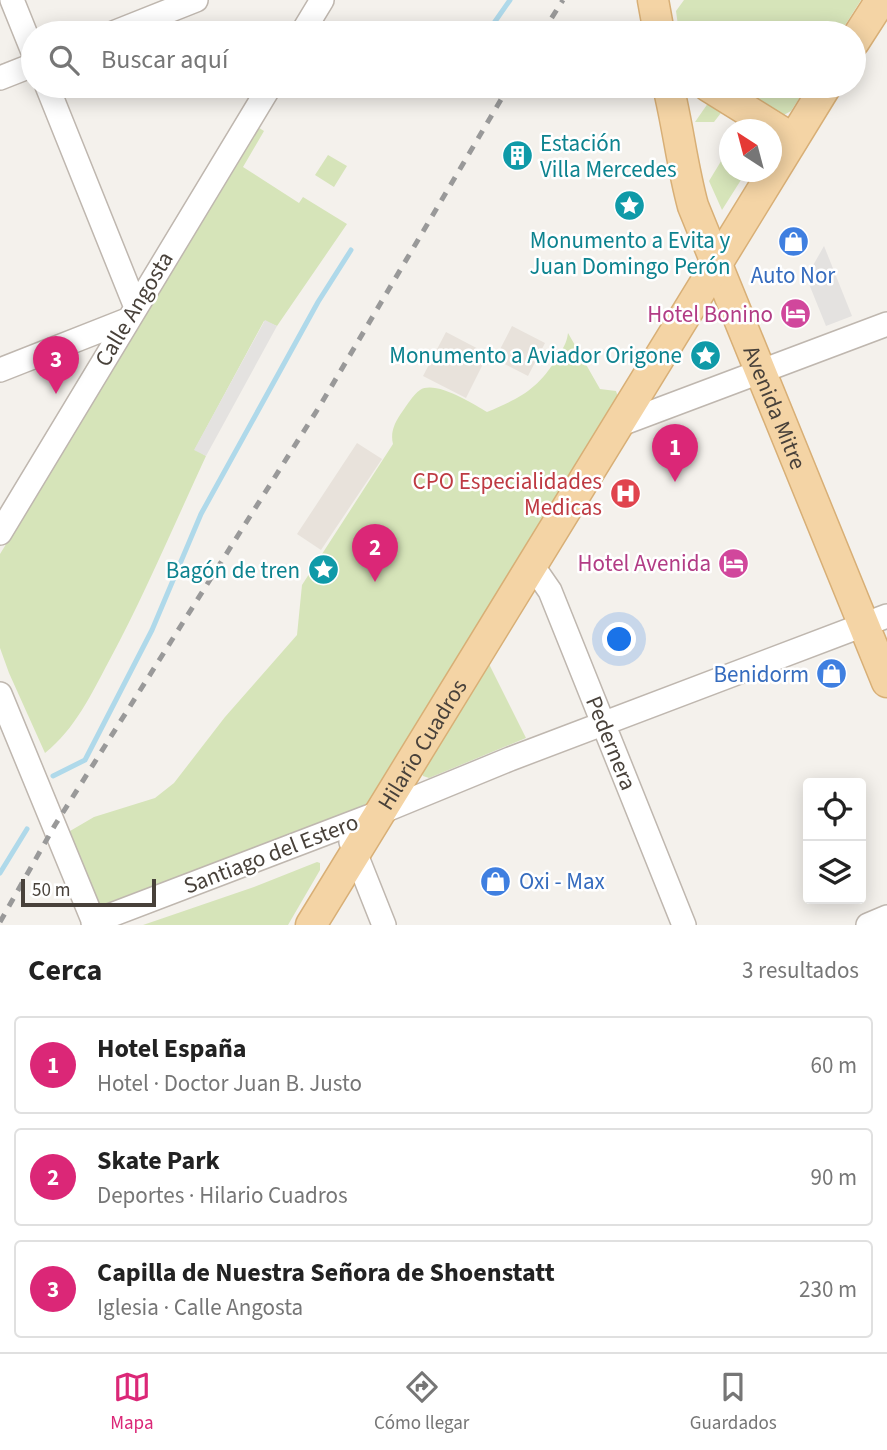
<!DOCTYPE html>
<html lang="es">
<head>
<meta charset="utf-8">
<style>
  body { margin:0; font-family:"Source Sans 3",sans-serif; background:#f6f6f6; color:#222 }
  .controls { position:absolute; right:21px; bottom:21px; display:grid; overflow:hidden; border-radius:7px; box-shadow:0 4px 18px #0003 }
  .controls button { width:63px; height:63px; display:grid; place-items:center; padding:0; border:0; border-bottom:2px solid #e0e0e0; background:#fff; color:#222; font:35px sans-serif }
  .compass { position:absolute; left:719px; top:119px; width:63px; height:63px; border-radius:50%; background:#fff; box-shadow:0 4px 18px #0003; rotate:324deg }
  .scale { position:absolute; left:21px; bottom:18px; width:135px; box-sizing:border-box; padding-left:7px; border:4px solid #48413a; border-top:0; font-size:19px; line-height:24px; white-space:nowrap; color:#48413a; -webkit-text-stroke:5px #fff; paint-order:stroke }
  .you { position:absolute; left:620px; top:640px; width:24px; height:24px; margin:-18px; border:5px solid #fff; border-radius:50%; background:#1a73e8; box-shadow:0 0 0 10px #1a73e833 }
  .badge { display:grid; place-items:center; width:46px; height:46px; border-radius:50%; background:#db2777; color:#fff; font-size:23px; font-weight:700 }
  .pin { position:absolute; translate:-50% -58px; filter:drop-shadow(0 2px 4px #0008) }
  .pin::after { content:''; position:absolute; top:37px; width:24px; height:21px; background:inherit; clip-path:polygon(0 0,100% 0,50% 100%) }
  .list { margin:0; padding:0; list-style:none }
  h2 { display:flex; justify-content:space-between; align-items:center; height:91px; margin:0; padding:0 28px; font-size:30px }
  h2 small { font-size:23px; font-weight:400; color:#767676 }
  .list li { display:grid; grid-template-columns:46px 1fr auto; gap:21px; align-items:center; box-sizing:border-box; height:98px; margin:0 14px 14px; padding:0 14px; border:2px solid #e0e0e0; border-radius:7px }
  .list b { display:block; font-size:26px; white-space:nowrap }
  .list p { margin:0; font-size:23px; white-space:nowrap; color:#767676 }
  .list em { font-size:23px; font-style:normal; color:#767676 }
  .icon { flex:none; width:38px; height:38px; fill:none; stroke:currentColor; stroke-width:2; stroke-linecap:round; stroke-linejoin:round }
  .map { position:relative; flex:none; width:887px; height:925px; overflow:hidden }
  .search { position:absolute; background:#fff; box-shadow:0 4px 18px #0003; left:21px; right:21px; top:21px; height:77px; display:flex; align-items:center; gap:18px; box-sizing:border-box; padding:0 24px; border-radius:38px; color:#767676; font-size:26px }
  .sheet { height:427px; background:#fff }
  nav { display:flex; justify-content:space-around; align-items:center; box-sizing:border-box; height:98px; border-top:2px solid #e0e0e0; background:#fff; font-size:19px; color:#767676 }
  nav a { display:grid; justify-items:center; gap:4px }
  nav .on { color:#db2777 }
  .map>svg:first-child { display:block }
</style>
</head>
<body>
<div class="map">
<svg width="887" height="925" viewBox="0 0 887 925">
  <rect width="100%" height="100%" fill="#f4f1ec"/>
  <path fill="#e8e2db" d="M 512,326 L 545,343 L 528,376 L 495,359 Z
    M 446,332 L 488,354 L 466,398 L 423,376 Z
    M 357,443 L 382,459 L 321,550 L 297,534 Z"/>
  <path fill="#d6e4b9" d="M 684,0 L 861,0 L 840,33 L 679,33 L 676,11 Z
    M 731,86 L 807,86 L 791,111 L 782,116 Z
    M 713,96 L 727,105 L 714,122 L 695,122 Z
    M 256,126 L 264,131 L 243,167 L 299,203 L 303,197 L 347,224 L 277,326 L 264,321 L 195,449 L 206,456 C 174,525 145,594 109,661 C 91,695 75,729 45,753 L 9,673 L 0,648 L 0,554 L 128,345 Z
    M 729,148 L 730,172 L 746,172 L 722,210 L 709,181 Z
    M 328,155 L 347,166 L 334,187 L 315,175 Z
    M 568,333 L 600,389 L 616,391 L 621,406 L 378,803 L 99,906 L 70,831 L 94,817 L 155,798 L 174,783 L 225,717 L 297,635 L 302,585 L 393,444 C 390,432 395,422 402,412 C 407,405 413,395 420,390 C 435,380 472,403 487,412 C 520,398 537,390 557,358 C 562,350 567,343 568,333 Z
    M 489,664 L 526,738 L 429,778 L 423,776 L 420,769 Z
    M 317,862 L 320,863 L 320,870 L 288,925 L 143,925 L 254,887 Z"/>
  <path fill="#e4e2e0" d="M 824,246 L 852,316 L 826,326 L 809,284 L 811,269 Z
    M 265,320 L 277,326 L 206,456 L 194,450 Z"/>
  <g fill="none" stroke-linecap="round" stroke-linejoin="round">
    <path stroke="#afd9ea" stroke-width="5" d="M 487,33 L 510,0
      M 53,776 L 85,760 L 152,630 L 201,514 L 318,302 L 351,250
      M 0,873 L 27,829"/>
    <defs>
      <path id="minor" d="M 12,0 L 33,52
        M 113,33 L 196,0
        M 302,33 L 322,0
        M 0,78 L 33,65
        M 47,86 L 135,305
        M 0,370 L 127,320
        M 621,424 L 887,324
        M 0,533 L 270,86
        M 532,565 L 550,591 L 684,925
        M 0,694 L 95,925
        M 351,842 L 384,925
        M 93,922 L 381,812 L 510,759 L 887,616
        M 868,925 L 887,917"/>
      <g id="major">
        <path d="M 653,0 L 659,33"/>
        <path d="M 854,42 L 881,0"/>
        <path id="s1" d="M 668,86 C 678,126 682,166 693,206 L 887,682"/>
        <path d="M 708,86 L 793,139"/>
        <path id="s2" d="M 311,925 L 826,86"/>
      </g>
    </defs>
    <use href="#minor" stroke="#bfb7af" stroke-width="26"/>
    <use href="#major" stroke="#d8af76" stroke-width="33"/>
    <use href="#minor" stroke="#fff" stroke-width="23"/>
    <use href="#major" stroke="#f4d4a5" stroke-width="30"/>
    <path stroke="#999" stroke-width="5" stroke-dasharray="9 9" stroke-linecap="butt" d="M 542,33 L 563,0
      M 0,922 L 55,825 L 321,404 L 509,86"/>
  </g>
  <defs>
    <symbol id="building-disc" viewBox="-11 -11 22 22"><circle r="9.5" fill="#0f9aa8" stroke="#fff"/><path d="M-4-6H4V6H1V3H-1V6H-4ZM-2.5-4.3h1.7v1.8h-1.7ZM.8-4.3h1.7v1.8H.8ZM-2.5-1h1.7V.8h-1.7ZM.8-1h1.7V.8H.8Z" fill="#fff"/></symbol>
    <symbol id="sight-disc" viewBox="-11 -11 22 22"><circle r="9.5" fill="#0f9aa8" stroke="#fff"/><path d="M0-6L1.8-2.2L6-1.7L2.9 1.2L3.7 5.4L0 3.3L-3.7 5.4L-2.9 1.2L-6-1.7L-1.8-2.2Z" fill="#fff"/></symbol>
    <symbol id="shop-disc" viewBox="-11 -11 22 22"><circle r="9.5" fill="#3f7fe0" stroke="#fff"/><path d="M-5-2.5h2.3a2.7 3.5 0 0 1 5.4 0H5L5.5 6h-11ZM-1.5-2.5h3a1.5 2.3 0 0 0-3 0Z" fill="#fff"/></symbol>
    <symbol id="hotel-disc" viewBox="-11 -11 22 22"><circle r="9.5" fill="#d1479c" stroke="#fff"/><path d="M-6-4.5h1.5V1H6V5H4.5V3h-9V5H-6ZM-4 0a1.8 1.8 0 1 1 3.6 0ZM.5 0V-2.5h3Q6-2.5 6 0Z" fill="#fff"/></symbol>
    <symbol id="hospital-disc" viewBox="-11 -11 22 22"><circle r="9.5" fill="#e0444e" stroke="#fff"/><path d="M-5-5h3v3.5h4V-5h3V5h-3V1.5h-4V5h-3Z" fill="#fff"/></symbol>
  </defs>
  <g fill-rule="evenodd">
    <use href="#building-disc" x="500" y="138" width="35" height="35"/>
    <use href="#sight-disc" x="612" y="188" width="35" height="35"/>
    <use href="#shop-disc" x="776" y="224" width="35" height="35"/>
    <use href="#hotel-disc" x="778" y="296" width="35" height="35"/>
    <use href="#sight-disc" x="688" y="338" width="35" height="35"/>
    <use href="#hospital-disc" x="608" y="476" width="35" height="35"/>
    <use href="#hotel-disc" x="716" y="546" width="35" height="35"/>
    <use href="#sight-disc" x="306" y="552" width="35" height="35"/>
    <use href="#shop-disc" x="814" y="656" width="35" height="35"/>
    <use href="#shop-disc" x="478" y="864" width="35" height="35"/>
  </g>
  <g text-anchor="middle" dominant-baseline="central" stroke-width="5" stroke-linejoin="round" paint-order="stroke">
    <g font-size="23" fill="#0d838f" stroke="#fff" text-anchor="end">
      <text x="540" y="143" text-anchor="start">Estación<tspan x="540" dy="26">Villa Mercedes</tspan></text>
      <text x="630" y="240" text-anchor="middle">Monumento a Evita y<tspan x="630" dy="26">Juan Domingo Perón</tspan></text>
      <text x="682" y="355">Monumento a Aviador Origone</text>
      <text x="300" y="570">Bagón de tren</text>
    </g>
    <g font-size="23" fill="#366cbe" stroke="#fff">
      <text x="793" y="275">Auto Nor</text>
      <text x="809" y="674" text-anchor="end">Benidorm</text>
      <text x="519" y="881" text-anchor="start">Oxi - Max</text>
    </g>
    <g font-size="23" fill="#48413a" stroke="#fff">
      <text transform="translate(134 309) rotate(-59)">Calle Angosta</text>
      <text stroke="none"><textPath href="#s1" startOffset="340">Avenida Mitre</textPath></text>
      <text transform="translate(611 743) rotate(68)">Pedernera</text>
      <text stroke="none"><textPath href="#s2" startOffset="212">Hilario Cuadros</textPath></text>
      <text transform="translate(271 854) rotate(-21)">Santiago del Estero</text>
    </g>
    <g font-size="23" fill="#b23c85" stroke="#fff" text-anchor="end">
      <text x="773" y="314">Hotel Bonino</text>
      <text x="711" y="563">Hotel Avenida</text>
    </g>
    <g font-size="23" fill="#be3a42" stroke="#fff" text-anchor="end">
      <text x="602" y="481">CPO Especialidades<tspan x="602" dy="26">Medicas</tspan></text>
    </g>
  </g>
</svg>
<div class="controls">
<button><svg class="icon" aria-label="locate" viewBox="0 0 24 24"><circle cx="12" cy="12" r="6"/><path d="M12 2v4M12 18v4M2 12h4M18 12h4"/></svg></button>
<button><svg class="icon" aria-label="layers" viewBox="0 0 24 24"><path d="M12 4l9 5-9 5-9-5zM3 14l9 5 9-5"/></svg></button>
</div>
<svg class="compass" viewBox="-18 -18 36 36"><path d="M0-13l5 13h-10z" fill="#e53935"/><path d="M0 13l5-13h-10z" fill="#767676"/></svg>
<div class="scale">50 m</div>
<div class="you"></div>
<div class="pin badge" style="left:675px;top:482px">1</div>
<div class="pin badge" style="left:375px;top:582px">2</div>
<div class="pin badge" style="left:56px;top:394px">3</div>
<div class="search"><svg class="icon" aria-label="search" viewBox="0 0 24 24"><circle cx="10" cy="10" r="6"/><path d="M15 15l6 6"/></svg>Buscar aquí</div>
</div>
<section class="sheet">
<h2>Cerca<small>3 resultados</small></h2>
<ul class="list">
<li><span class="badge">1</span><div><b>Hotel España</b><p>Hotel · Doctor Juan B. Justo</p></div><em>60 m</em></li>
<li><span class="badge">2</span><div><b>Skate Park</b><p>Deportes · Hilario Cuadros</p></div><em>90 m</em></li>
<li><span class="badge">3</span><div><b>Capilla de Nuestra Señora de Shoenstatt</b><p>Iglesia · Calle Angosta</p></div><em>230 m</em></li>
</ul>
</section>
<nav>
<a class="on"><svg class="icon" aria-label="map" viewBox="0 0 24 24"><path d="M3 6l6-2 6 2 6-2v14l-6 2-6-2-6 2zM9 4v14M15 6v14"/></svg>Mapa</a>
<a><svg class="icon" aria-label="directions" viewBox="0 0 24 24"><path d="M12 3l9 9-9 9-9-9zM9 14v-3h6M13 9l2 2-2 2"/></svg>Cómo llegar</a>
<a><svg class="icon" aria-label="saved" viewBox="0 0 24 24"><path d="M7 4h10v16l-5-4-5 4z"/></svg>Guardados</a>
</nav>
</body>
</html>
